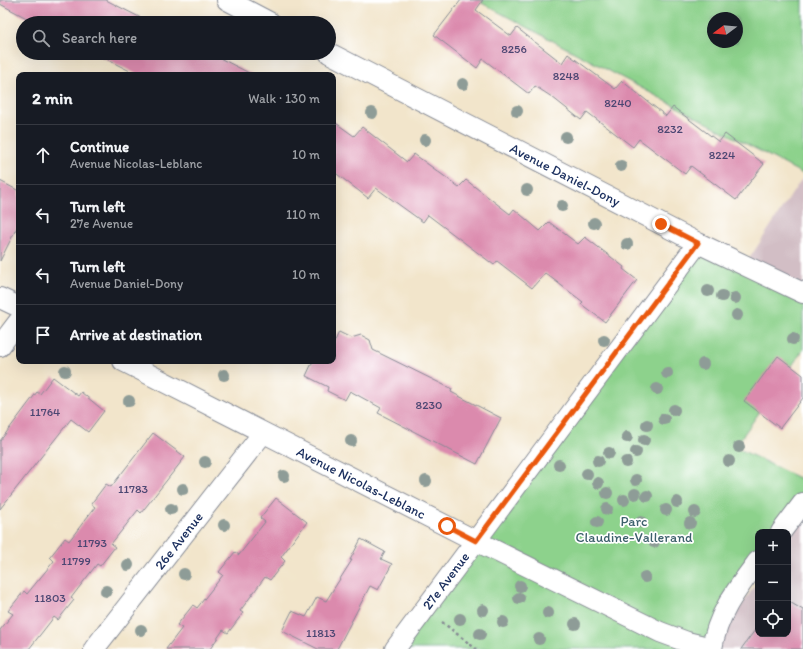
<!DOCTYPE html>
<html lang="en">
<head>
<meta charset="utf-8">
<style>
  body { margin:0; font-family:Itim,sans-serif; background:#20242c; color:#f1f3f6 }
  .controls { position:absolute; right:12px; bottom:12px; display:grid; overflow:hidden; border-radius:8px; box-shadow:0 4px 16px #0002 }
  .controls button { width:36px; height:36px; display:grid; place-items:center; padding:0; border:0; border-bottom:1px solid #363941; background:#171b24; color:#f1f3f6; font:20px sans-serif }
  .compass { position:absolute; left:707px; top:12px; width:36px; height:36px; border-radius:50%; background:#171b24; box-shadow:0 4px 16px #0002; rotate:254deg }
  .stop { position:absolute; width:12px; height:12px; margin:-9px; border:3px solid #ea580c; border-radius:50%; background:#fff }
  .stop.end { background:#ea580c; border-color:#fff; box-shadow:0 1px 4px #0008 }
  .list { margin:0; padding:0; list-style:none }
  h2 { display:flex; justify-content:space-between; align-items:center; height:52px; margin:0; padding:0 16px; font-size:17px }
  h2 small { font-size:13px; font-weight:400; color:#9ea1a6 }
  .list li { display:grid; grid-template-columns:26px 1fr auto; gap:12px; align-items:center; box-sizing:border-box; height:60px; padding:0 16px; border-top:1px solid #363941 }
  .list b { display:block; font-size:15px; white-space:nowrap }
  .list p { margin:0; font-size:13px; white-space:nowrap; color:#9ea1a6 }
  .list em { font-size:13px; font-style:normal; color:#9ea1a6 }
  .icon { flex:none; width:22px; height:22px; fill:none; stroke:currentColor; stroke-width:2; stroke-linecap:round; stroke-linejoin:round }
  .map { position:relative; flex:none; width:803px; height:649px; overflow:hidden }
  .search { position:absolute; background:#171b24; box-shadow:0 4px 16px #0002; left:16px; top:16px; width:320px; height:44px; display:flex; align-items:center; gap:10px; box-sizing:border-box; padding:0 14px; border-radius:22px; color:#9ea1a6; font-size:15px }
  .panel { position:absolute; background:#171b24; box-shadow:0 4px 16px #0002; left:16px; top:72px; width:320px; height:292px; border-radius:8px }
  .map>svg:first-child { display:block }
</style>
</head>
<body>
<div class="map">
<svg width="803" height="649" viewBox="0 0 803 649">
  <rect width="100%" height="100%" fill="#fff"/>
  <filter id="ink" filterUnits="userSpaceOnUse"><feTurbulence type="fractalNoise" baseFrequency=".025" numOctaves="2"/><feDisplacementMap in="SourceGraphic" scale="8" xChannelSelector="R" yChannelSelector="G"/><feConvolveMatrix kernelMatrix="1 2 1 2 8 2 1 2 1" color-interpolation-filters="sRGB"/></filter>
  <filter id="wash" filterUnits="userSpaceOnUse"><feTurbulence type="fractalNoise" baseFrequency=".012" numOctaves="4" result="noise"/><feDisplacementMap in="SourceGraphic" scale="16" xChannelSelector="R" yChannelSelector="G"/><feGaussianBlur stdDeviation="0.9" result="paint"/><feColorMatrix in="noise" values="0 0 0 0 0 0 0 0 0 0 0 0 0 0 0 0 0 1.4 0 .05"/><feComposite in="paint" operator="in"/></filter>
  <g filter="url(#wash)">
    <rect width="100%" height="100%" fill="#f2e5cb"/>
    <path fill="#d2bec5" d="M 803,177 L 803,293 L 745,265 Z
      M 803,517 L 803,649 L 712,649 L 758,581 L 758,634 L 788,634 L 788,538 Z"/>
    <path fill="#8dd28c" stroke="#548075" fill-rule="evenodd" d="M 476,0 L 803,0 L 803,174 ZM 713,18 L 737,18 L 737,42 L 713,42 Z
      M 698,243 L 803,293 L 803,350 L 735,447 L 803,480 L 803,503 L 781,532 L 758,532 L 758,561 L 712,649 L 394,649 Z"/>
    <g id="blocks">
      <path fill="#db8aad" d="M 0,0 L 106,0 L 143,19 L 140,23 L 36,23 L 0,4 Z
        M 461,0 L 483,0 L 476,10 L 511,36 L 517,28 L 562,63 L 568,54 L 615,89 L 622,81 L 666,116 L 673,107 L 719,142 L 725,134 L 764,164 L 736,200 L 691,166 L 685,174 L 639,139 L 633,147 L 587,112 L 581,120 L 552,97 L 535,86 L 529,94 L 483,59 L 477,68 L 434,35 Z
        M 94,53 L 210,53 L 253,75 L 138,75 Z
        M 333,121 L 354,136 L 362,127 L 407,162 L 414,154 L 459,187 L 466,180 L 510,214 L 514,209 L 540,231 L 549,222 L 578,244 L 585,237 L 624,267 L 623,269 L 637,280 L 605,322 L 581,304 L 583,302 L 545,273 L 532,288 L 497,261 L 494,265 L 428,215 L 423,222 L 376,188 L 368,198 L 333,171 Z
        M 0,181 L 19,191 L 19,223 L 0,261 Z
        M 339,332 L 351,338 L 361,335 L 370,340 L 373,350 L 452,389 L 451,392 L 501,418 L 477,464 L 378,413 L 381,408 L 350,391 L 345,400 L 327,391 L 328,387 L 306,376 L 313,361 L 333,361 L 333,345 Z
        M 778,356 L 803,375 L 803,398 L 780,428 L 744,401 Z
        M 53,377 L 78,396 L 81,392 L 104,411 L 88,432 L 71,419 L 0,509 L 0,441 L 37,392 L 40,394 Z
        M 153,433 L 185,457 L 141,513 L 138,510 L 111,544 L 115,547 L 100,566 L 97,564 L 71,598 L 74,600 L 58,620 L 54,617 L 29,649 L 0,649 L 0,630 L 13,614 L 8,611 L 24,591 L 27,594 L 54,561 L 50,557 L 65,538 L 69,541 L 95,507 L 91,504 L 106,484 L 111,487 Z
        M 276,498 L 307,522 L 281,557 L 285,561 L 270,580 L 265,577 L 240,611 L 243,613 L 228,633 L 223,630 L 210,649 L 166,649 L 182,628 L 177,625 L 193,605 L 197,608 L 223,575 L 219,572 L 235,552 L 239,555 L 265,522 L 260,518 Z
        M 361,539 L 385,552 L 381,559 L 392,564 L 378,590 L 370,586 L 337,649 L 318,649 L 282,631 L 292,611 L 306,617 L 317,597 L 326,601 L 352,560 L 350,560 Z
        M 788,601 L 803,610 L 803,649 L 741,649 L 758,626 L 758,634 L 788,634 Z"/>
    </g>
  </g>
  <g filter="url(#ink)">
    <use href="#blocks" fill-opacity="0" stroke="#868a94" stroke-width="1"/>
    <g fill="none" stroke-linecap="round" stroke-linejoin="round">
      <defs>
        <path id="minor" d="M 227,0 L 271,23
          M 329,53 L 698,243 L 803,293
          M 0,298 L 19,307
          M 0,346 L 19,321
          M 123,361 L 476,541 L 660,632 L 687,642 L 712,648
          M 781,532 L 803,503
          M 94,649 L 263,433
          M 395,649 L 698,243
          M 712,649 C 717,614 737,589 758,561"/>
      </defs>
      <use href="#minor" stroke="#868a94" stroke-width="22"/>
      <path stroke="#868a94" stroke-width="2.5" stroke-dasharray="3 3" stroke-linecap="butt" d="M 442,622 L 476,649"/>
      <use href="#minor" stroke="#fff" stroke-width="20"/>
    </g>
    <g fill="#8e9c97">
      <circle cx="463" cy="84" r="6"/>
      <circle cx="517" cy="111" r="6"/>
      <circle cx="372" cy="113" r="6"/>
      <circle cx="566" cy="137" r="6"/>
      <circle cx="425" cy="140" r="6"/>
      <circle cx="621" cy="166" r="6"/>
      <circle cx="527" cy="190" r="6"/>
      <circle cx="562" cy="206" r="6"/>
      <circle cx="594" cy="223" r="6"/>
      <circle cx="627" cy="244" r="6"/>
      <circle cx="708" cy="291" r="6"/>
      <circle cx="722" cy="296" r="6"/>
      <circle cx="735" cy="298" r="6"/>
      <circle cx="737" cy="315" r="6"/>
      <circle cx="793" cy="339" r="6"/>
      <circle cx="604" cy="340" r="6"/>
      <circle cx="703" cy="364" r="6"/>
      <circle cx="65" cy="371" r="6"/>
      <circle cx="667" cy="373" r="6"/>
      <circle cx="224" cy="375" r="6"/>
      <circle cx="657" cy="389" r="6"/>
      <circle cx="129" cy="401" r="6"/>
      <circle cx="674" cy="410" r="6"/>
      <circle cx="664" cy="419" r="6"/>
      <circle cx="647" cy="425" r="6"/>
      <circle cx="627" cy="437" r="6"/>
      <circle cx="644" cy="440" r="6"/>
      <circle cx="351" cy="441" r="6"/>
      <circle cx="739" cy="447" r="6"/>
      <circle cx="636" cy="452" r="6"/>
      <circle cx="609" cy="453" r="6"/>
      <circle cx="598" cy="461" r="6"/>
      <circle cx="729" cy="461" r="6"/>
      <circle cx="205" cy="462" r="6"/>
      <circle cx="626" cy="462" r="6"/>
      <circle cx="559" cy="465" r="6"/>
      <circle cx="587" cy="474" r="6"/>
      <circle cx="284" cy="476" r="6"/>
      <circle cx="636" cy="480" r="6"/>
      <circle cx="426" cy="481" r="6"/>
      <circle cx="598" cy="483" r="6"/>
      <circle cx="183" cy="489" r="6"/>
      <circle cx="607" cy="493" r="6"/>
      <circle cx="635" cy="494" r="6"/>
      <circle cx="647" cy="496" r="6"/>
      <circle cx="624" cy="500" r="6"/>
      <circle cx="677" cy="502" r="6"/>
      <circle cx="171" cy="509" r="6"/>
      <circle cx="607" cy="509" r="6"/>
      <circle cx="666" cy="510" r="6"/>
      <circle cx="695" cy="512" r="6"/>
      <circle cx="597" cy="522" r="6"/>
      <circle cx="641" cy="522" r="6"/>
      <circle cx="690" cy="523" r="6"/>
      <circle cx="224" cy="525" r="6"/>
      <circle cx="654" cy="542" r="6"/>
      <circle cx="128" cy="565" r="6"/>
      <circle cx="184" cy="574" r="6"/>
      <circle cx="645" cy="577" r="6"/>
      <circle cx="520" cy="586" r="6"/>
      <circle cx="106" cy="591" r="6"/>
      <circle cx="519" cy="598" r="6"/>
      <circle cx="483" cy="610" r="6"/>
      <circle cx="548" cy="613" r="6"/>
      <circle cx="460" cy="619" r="6"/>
      <circle cx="503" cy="622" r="6"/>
      <circle cx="575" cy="624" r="6"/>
      <circle cx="141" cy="630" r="6"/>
      <circle cx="480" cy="634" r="6"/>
      <circle cx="539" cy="639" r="6"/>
    </g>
  </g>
  <g fill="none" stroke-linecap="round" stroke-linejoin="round" filter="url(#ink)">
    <path stroke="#ea580c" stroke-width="5" d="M 447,526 L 476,541 L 698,243 L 661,224"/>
  </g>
  <g text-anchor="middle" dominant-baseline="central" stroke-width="3.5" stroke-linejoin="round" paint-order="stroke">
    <g font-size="12" fill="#4b4672">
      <text x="514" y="49">8256</text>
      <text x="566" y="76">8248</text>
      <text x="618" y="103">8240</text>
      <text x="670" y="129">8232</text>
      <text x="722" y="155">8224</text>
      <text x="429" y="405">8230</text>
      <text x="45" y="412">11764</text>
      <text x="133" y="489">11783</text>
      <text x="92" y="543">11793</text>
      <text x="76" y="561">11799</text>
      <text x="50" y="598">11803</text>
      <text x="321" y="633">11813</text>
    </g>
    <g font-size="14" fill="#1b2f5e" stroke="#fff">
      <text transform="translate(565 175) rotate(27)">Avenue Daniel-Dony</text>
      <text transform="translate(361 483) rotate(27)">Avenue Nicolas-Leblanc</text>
      <text transform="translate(179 541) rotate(-52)">26e Avenue</text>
      <text transform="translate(446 581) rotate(-53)">27e Avenue</text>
    </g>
    <g font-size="14" fill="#3d606c" stroke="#fff">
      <text x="634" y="521">Parc<tspan x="634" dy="16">Claudine-Vallerand</tspan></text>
    </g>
  </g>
</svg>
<div class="controls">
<button>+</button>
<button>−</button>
<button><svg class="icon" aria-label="locate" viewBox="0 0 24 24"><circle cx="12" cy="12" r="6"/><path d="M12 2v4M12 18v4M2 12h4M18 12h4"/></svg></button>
</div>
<svg class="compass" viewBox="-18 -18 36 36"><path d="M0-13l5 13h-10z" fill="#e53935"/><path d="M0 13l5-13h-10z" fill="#9ea1a6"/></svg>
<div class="stop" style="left:447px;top:526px"></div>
<div class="stop end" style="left:661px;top:224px"></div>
<div class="search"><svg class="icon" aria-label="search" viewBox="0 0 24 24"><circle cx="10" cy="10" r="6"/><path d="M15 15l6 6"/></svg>Search here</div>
<section class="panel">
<h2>2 min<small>Walk · 130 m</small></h2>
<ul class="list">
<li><svg class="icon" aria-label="ahead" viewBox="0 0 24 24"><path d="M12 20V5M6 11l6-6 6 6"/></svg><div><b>Continue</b><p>Avenue Nicolas-Leblanc</p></div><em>10 m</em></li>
<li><svg class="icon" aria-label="left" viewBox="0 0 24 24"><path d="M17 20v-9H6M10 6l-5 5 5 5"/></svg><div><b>Turn left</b><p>27e Avenue</p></div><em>110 m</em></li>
<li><svg class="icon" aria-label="left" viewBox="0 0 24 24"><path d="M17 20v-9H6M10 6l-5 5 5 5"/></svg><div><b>Turn left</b><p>Avenue Daniel-Dony</p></div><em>10 m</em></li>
<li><svg class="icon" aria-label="arrive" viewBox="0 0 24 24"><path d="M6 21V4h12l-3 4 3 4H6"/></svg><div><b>Arrive at destination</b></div></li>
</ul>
</section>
</div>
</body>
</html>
